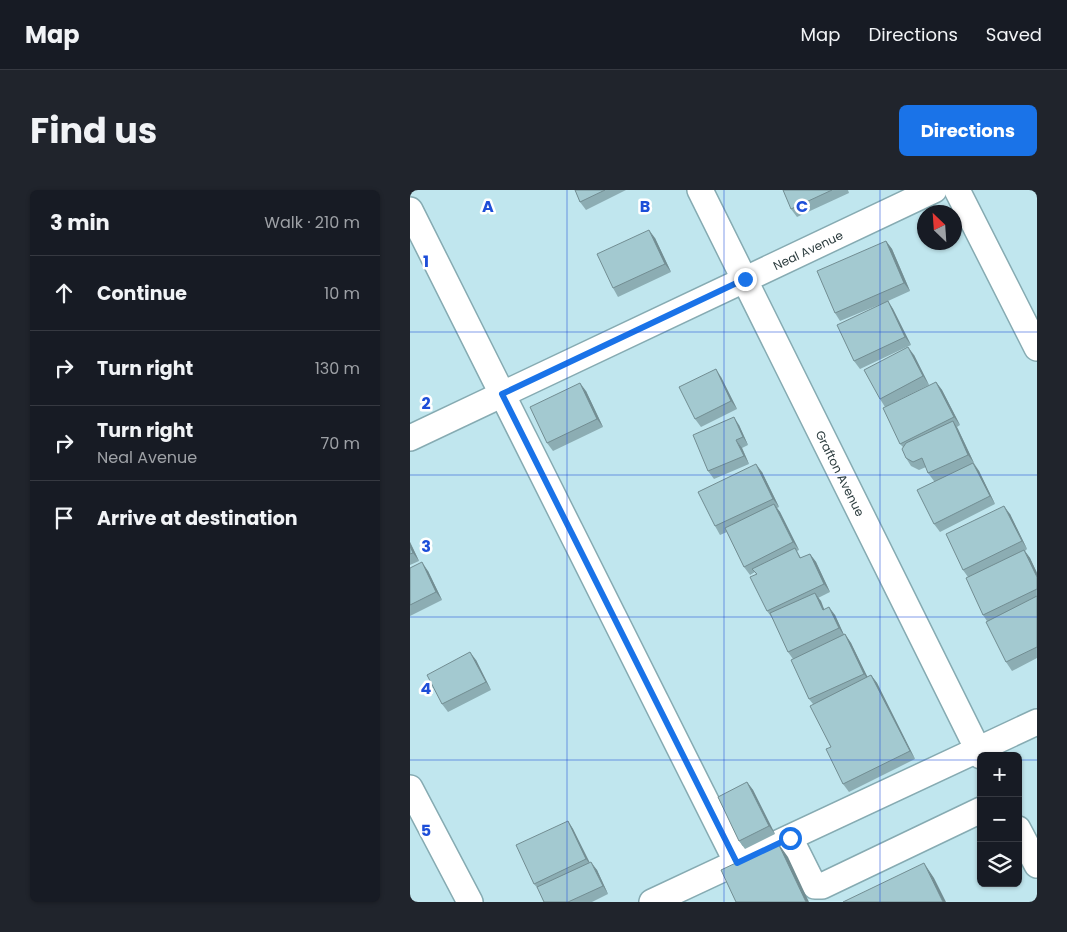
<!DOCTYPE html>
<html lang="en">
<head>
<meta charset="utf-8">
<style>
  body { margin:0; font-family:Poppins,sans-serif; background:#20242c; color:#f1f3f6 }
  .controls { position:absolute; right:15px; bottom:15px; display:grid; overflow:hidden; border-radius:8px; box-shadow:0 1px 4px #0004 }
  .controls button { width:45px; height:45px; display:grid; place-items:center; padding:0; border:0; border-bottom:1px solid #363941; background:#171b24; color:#f1f3f6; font:25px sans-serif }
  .compass { position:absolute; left:507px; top:15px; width:45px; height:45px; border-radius:50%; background:#171b24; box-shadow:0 1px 4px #0004; rotate:335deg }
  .stop { position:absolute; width:15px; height:15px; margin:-11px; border:4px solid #1a73e8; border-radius:50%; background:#fff }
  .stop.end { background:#1a73e8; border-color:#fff; box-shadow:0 1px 5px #0008 }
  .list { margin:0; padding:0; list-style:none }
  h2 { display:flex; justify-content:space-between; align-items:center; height:65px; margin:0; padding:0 20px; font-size:21px }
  h2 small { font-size:16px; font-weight:400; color:#9ea1a6 }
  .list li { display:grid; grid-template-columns:32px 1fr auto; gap:15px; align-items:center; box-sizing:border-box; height:75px; padding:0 20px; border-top:1px solid #363941 }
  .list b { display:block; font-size:19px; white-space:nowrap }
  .list p { margin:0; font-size:16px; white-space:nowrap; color:#9ea1a6 }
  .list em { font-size:16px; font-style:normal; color:#9ea1a6 }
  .icon { flex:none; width:28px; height:28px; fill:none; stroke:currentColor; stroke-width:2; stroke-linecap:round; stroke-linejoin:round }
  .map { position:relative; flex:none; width:627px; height:712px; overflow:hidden; border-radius:8px }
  header { display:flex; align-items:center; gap:30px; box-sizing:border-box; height:70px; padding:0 25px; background:#171b24; border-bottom:1px solid #363941 }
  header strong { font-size:24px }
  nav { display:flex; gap:28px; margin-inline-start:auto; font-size:18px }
  .intro { display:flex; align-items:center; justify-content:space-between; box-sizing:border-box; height:120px; padding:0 30px }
  h1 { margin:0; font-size:35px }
  .button { padding:12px 22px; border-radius:8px; background:#1a73e8; color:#fff; font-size:18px; font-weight:700 }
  main { display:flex; gap:30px; padding:0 30px }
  aside { flex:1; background:#171b24; border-radius:8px; box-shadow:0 1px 4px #0004 }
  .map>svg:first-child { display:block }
</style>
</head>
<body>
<header>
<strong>Map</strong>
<nav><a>Map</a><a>Directions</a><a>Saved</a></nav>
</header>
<div class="intro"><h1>Find us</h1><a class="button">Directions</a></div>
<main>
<aside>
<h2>3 min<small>Walk · 210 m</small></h2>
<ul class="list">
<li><svg class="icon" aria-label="ahead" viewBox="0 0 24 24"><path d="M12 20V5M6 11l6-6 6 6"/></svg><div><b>Continue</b></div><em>10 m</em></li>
<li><svg class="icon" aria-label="right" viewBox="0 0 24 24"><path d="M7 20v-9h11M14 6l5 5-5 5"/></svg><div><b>Turn right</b></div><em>130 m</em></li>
<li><svg class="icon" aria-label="right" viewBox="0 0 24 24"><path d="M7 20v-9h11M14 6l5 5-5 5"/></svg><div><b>Turn right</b><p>Neal Avenue</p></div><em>70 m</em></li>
<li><svg class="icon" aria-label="arrive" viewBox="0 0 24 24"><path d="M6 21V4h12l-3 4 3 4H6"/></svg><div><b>Arrive at destination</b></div></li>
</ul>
</aside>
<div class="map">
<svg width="627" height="712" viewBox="0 0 627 712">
  <rect width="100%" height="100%" fill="#c0e6ee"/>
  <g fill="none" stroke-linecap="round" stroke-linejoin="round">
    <defs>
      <g id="minor">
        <path id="s1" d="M 290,0 L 571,566"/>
        <path d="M 547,0 L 627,158"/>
        <path d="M 0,20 L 327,673"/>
        <path id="s2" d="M 0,248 L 524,0"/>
        <path d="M 0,598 L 60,712"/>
        <path d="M 608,639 L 627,675"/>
        <path d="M 380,648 L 401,690 L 405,696 L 412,696 L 571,620"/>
        <path d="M 242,712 L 627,532"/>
      </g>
    </defs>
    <use href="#minor" stroke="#86abb2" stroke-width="28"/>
    <use href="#minor" stroke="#fff" stroke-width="25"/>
  </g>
  <path fill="#8cadb3" d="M 165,0 L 216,0 L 176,20 L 170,12 Z
    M 373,0 L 438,0 L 439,3 L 387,27 L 381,19 Z
    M 245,48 L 261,82 L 208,107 L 203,98 Z
    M 476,51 L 482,59 L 500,101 L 478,111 L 483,119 L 501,155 L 450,179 L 444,171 L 471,114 L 430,131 L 425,123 Z
    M 504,165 L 519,195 L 475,217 L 470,209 Z
    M 311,187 L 327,219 L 291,237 L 285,229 Z
    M 526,192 L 532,200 L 550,235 L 547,237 L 564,273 L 569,281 L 585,314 L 530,342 L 524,334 L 524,291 L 518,283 L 516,277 L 509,280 L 501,276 L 496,268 L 493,257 L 490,254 Z
    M 176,201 L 193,237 L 143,261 L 137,253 Z
    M 329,235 L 338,255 L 332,258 L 339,274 L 304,289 L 298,281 Z
    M 352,282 L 369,317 L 367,318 L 370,322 L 389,360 L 387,361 L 391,368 L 400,364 L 406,372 L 420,402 L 408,408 L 414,420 L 425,425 L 434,445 L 435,444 L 441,453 L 457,487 L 461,485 L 467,493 L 505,569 L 439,602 L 433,594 L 421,557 L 403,514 L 399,509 L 383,469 L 378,462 L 363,429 L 357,421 L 346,384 L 345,382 L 340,385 L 334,377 L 317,342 L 310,345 L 305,336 Z
    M 600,324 L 617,359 L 615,361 L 620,368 L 627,383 L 627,468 L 602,481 L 596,472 L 577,431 L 573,425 L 558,387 L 553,380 Z
    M 0,352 L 9,371 L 0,375 Z
    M 0,378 L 18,381 L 32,410 L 0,426 Z
    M 66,470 L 81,500 L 38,522 L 32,514 Z
    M 337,592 L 343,600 L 365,644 L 335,659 L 329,651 Z
    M 158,631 L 163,639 L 179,673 L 187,680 L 198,704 L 182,712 L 134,712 L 129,700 L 124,694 Z"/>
  <path fill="#728d92" d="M 239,40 L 245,48 L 261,82 L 255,74 Z
    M 476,51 L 482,59 L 500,101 L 494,93 Z
    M 478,111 L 483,119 L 501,155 L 495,147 Z
    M 498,157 L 504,165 L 519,195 L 513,186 Z
    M 306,179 L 311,187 L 327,219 L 321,211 Z
    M 526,192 L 532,200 L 550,235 L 544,227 Z
    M 170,193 L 176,201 L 193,237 L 187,229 Z
    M 324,227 L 329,235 L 338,255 L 333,247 Z
    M 543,231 L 548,239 L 564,273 L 558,265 Z
    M 326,250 L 332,258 L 339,274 L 334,266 Z
    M 563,273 L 569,281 L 585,314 L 580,306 Z
    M 346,274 L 352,282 L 369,317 L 363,309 Z
    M 364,314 L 370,322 L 389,360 L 383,352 Z
    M 594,316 L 600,324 L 617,359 L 612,351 Z
    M 0,352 L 9,371 L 3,363 L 0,356 Z
    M 614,360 L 620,368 L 627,383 L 627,387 Z
    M 400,364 L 406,372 L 420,402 L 414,394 Z
    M 12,372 L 18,381 L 32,410 L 26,402 Z
    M 405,403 L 411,411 L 418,429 L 413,420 Z
    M 419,417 L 425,425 L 435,447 L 429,438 Z
    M 435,444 L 441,453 L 460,492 L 454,484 Z
    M 60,462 L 66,470 L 81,500 L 76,492 Z
    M 461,485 L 467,493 L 505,569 L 500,561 Z
    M 337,592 L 343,600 L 365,644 L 359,636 Z
    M 158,631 L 163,639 L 182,677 L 176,669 Z
    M 368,653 L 378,667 L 399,712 L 396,712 Z
    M 181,672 L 187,680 L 198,704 L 193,696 Z
    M 514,673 L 524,688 L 536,712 L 533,712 Z"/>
  <path fill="#a3c9d0" stroke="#728d92" d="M 165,0 L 195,0 L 170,12 Z
    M 373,0 L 422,0 L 381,19 Z
    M 239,40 L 255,74 L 203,98 L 187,64 Z
    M 476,51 L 494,93 L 425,123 L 407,81 Z
    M 478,111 L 495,147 L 444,171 L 427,135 Z
    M 498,157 L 513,186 L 470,209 L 454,180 Z
    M 306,179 L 321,211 L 285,229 L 269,197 Z
    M 526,192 L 544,227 L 490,254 L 473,218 Z
    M 170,193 L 187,229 L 137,253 L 120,217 Z
    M 324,227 L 333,247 L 326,250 L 334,266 L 298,281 L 283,245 Z
    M 543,231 L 558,265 L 518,283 L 512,268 L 503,272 L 496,268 L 492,259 L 496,253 Z
    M 563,273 L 580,306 L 524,334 L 507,300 Z
    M 346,274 L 363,309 L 305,336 L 288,302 Z
    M 364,314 L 383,352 L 334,377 L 315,338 Z
    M 594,316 L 612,351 L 553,380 L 536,344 Z
    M 0,356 L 3,363 L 0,364 Z
    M 385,358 L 390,368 L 400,364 L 414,394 L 357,421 L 340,387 L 347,384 L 342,379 Z
    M 614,360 L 627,387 L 627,399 L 573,425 L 556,388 Z
    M 12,372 L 26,402 L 0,415 L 0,378 Z
    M 405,403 L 413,420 L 419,417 L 429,438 L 378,462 L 360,423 Z
    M 627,406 L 627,457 L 596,472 L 576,432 Z
    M 435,444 L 454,484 L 399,509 L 381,470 Z
    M 60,462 L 76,492 L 32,514 L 17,485 Z
    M 461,485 L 500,561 L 433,594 L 416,559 L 421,557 L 400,516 Z
    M 337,592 L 359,636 L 329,651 L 308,607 Z
    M 158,631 L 176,669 L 124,694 L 106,655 Z
    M 368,653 L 396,712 L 326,712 L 311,680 Z
    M 181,672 L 193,696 L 158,712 L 134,712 L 127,697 Z
    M 514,673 L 533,712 L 433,712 Z"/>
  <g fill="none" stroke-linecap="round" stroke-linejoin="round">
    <path stroke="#1a73e8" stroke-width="6" d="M 335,89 L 92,204 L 327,673 L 380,648"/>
  </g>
  <path fill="none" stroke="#1d4ed8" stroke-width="1" stroke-opacity="0.55" d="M 157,0 L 157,712M 314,0 L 314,712M 470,0 L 470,712M 0,142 L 627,142M 0,285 L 627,285M 0,427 L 627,427M 0,570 L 571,570M 608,570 L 627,570"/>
  <g text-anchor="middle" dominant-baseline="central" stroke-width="5" stroke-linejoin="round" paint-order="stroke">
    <g font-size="12" fill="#2d3d3f" stroke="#fff">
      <text stroke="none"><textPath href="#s2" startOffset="440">Neal Avenue</textPath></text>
      <text stroke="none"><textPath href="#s1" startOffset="316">Grafton Avenue</textPath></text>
    </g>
  </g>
  <g font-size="16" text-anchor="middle" font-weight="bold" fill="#1d4ed8" stroke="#fff" stroke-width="5" stroke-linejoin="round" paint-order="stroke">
    <text x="78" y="22">A</text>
    <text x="235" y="22">B</text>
    <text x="392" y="22">C</text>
    <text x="16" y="77">1</text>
    <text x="16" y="219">2</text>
    <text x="16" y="362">3</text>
    <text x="16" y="504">4</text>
    <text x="16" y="646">5</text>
  </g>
</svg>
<div class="controls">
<button>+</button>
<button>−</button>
<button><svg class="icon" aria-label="layers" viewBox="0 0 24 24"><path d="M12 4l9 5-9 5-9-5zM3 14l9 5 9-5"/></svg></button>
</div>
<svg class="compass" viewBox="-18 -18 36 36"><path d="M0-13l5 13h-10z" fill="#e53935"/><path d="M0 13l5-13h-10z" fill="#9ea1a6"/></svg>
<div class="stop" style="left:380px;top:648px"></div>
<div class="stop end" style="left:335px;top:89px"></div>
</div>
</main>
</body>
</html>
